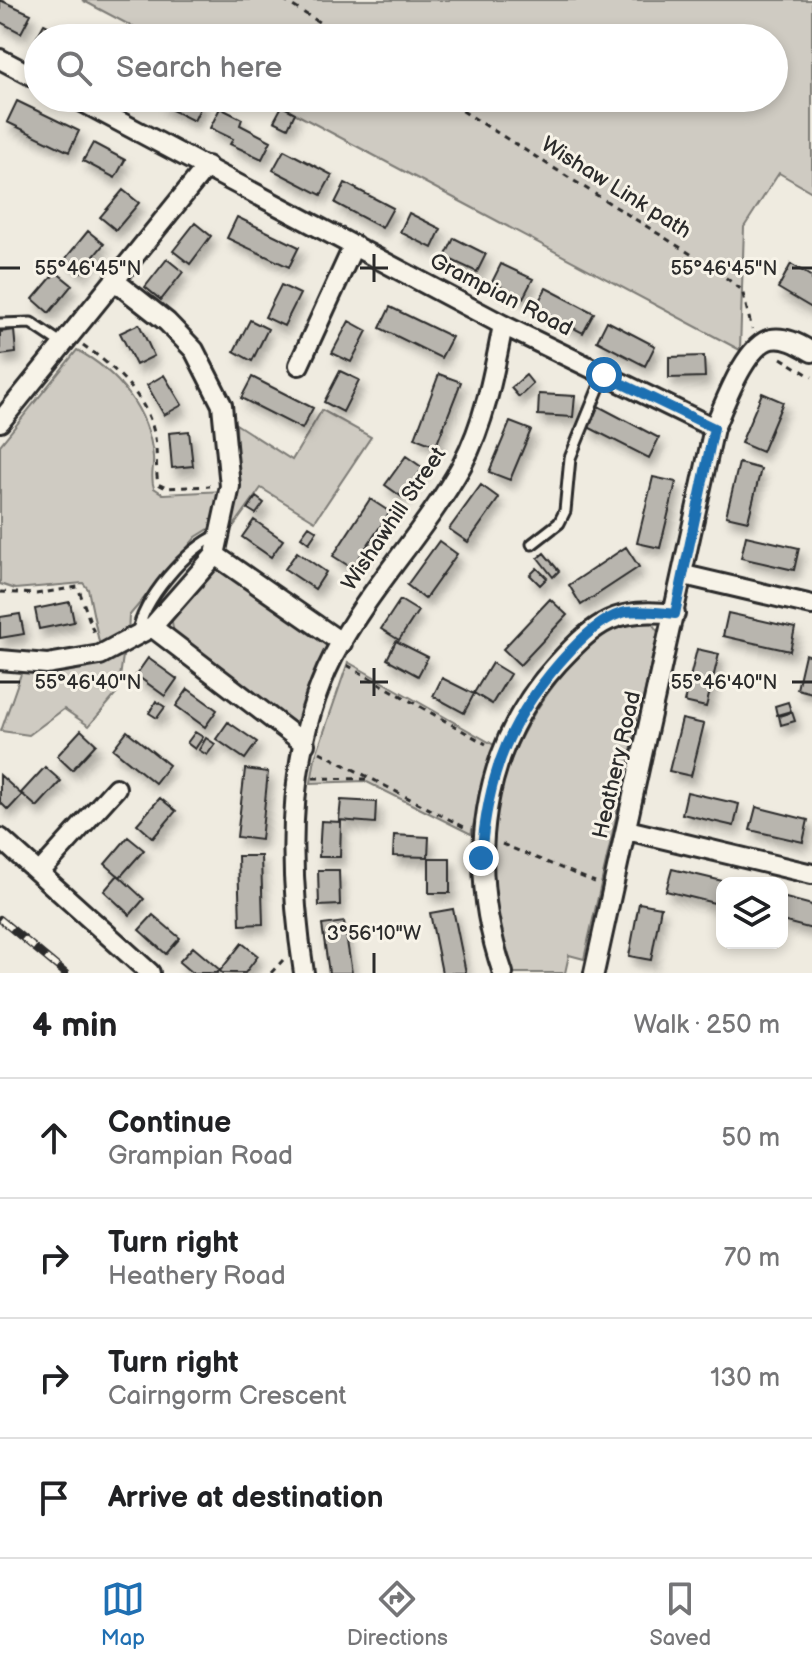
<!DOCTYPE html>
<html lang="en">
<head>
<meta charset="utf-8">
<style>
  body { margin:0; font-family:"Balsamiq Sans",sans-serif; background:#f2f2f2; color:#202124 }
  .controls { position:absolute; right:24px; bottom:24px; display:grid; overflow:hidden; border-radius:16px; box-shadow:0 4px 12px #0003 }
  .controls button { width:72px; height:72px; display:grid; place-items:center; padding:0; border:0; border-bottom:2px solid #e0e0e0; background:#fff; color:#202124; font:40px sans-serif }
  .stop { position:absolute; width:24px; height:24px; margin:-18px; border:6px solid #1f6fb2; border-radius:50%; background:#fff }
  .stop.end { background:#1f6fb2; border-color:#fff; box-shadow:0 2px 8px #0008 }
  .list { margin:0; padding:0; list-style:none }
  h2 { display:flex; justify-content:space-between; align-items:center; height:104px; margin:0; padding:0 32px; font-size:34px }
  h2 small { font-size:26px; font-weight:400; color:#757577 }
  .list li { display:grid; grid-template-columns:52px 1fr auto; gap:24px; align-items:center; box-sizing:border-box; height:120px; padding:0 32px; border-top:2px solid #e0e0e0 }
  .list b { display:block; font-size:30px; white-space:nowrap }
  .list p { margin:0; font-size:26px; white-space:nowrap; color:#757577 }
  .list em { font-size:26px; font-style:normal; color:#757577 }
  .icon { flex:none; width:44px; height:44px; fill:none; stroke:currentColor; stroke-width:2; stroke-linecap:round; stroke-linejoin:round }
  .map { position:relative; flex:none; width:812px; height:973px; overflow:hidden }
  .search { position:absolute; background:#fff; box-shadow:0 4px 12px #0003; left:24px; right:24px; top:24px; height:88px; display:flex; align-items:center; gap:20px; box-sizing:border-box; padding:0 28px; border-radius:44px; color:#757577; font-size:30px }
  .sheet { height:584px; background:#fff }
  nav { display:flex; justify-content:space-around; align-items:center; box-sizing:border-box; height:112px; border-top:2px solid #e0e0e0; background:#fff; font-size:22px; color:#757577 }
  nav a { display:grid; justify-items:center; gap:4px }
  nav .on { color:#1f6fb2 }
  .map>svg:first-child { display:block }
</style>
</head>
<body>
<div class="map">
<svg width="812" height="973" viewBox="0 0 812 973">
  <defs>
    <filter id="shadow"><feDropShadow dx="4.5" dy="8" stdDeviation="4" flood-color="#0004"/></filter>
  </defs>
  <rect width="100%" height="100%" fill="#efebe0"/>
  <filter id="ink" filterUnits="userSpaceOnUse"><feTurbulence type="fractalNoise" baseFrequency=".0125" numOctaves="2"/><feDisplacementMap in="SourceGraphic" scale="16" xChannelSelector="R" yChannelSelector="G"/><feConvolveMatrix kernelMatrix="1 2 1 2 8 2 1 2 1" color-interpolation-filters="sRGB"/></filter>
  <g filter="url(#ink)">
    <path fill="#cfcbc2" stroke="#7d7b76" stroke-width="2" d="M 82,0 L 812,0 L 812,192 L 779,173 L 744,227 L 740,350 L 266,98 L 774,98 L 774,38 L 154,38 Z
      M 77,350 C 118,372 149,410 153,457 C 154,469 150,477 154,488 L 163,494 L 224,491 L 215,525 L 196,537 L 129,616 L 128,634 L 100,647 L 88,589 L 83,583 L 15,589 L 0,584 L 0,445 Z
      M 322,410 L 371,437 L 315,521 L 261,488 L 228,534 L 238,492 L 236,424 L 292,460 Z
      M 223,566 L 324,640 L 328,652 L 300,718 L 292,723 L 174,634 L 171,616 L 208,570 Z
      M 649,619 L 658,632 L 584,959 L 569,955 L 565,973 L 510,973 C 503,949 492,922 490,896 C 482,806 516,723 577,658 C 585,650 593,639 602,632 C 616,622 633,622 649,619 Z
      M 123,656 L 118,692 L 89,726 L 64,709 L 29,735 L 1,731 L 22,671 C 58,673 89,667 123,656 Z
      M 348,662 L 494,745 L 471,834 L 365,781 L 311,783 L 315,758 Z"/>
    <path fill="#b8b5ae" stroke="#2b2b2b" stroke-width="2" filter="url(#shadow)" d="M 0,0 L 31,14 L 21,33 L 0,22 Z
      M 44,24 L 71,38 L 38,38 L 38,46 L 33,44 Z
      M 166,98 L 194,98 L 203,102 L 194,121 L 162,105 Z
      M 17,101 L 79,131 L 69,152 L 7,122 Z
      M 282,106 L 295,113 L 288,128 L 274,121 Z
      M 220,108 L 242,119 L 240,125 L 271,141 L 262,159 L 230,144 L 233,139 L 210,128 Z
      M 93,143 L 125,160 L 115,178 L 83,161 Z
      M 284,150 L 332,175 L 321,195 L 273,170 Z
      M 345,183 L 393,208 L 382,228 L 335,203 Z
      M 123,190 L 139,203 L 116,230 L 100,217 Z
      M 409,213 L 441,229 L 432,248 L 400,232 Z
      M 237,217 L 299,247 L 289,267 L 227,238 Z
      M 195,223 L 211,236 L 190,264 L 173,251 Z
      M 88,231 L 104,244 L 81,272 L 65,259 Z
      M 454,238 L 486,254 L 477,272 L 445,257 Z
      M 167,259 L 183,272 L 161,300 L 145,287 Z
      M 501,264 L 533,279 L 523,298 L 492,282 Z
      M 791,264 L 812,277 L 812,308 L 778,288 Z
      M 56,272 L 72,285 L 49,313 L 33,299 Z
      M 281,285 L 300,294 L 284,326 L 265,317 Z
      M 546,288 L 594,313 L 583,333 L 535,308 Z
      M 390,307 L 452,337 L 441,358 L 380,328 Z
      M 250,320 L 268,329 L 252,361 L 234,351 Z
      M 349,321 L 367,331 L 351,362 L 332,353 Z
      M 607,321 L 655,346 L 645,366 L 597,341 Z
      M 139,324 L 154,356 L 136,365 L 120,333 Z
      M 14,330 L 16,353 L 0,355 L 0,332 Z
      M 704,356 L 705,377 L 669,378 L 669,357 Z
      M 340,371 L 359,380 L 343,412 L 324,402 Z
      M 439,374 L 461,382 L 436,446 L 415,438 Z
      M 164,375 L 182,405 L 164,415 L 147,385 Z
      M 526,375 L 533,384 L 519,397 L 511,388 Z
      M 252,377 L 313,408 L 302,429 L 241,398 Z
      M 762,393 L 783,402 L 762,452 L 741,443 Z
      M 539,394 L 575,396 L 573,417 L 538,415 Z
      M 598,406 L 659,438 L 649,458 L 588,427 Z
      M 510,422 L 531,430 L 510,480 L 489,472 Z
      M 189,431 L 193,466 L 172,468 L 169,433 Z
      M 406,456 L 423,468 L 402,497 L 385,485 Z
      M 739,463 L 761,469 L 748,521 L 726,516 Z
      M 653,477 L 676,482 L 660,548 L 637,543 Z
      M 481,485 L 499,498 L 468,542 L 449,529 Z
      M 256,497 L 264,503 L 256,514 L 248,509 Z
      M 370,499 L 390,512 L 352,568 L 333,556 Z
      M 254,520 L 283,540 L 271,557 L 242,537 Z
      M 309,526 L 317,531 L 309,543 L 301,537 Z
      M 746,536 L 799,548 L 794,570 L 741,558 Z
      M 439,541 L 457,554 L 425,599 L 407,585 Z
      M 626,547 L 639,567 L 581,605 L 569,585 Z
      M 297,552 L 326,572 L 315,589 L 285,569 Z
      M 544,553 L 559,571 L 553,577 L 538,558 Z
      M 537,568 L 547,578 L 540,585 L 530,575 Z
      M 550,599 L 567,615 L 520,665 L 503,649 Z
      M 400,600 L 418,611 L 399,640 L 381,629 Z
      M 70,602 L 74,622 L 39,629 L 35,609 Z
      M 728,613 L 795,628 L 790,651 L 723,636 Z
      M 20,614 L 24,634 L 0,638 L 0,617 Z
      M 396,641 L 428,657 L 418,676 L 387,659 Z
      M 697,649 L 719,654 L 706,707 L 684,702 Z
      M 805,654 L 812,656 L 812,693 L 797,689 Z
      M 148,658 L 177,679 L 165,696 L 136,675 Z
      M 492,663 L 510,674 L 492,704 L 474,693 Z
      M 442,678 L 474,694 L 464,713 L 433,696 Z
      M 188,689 L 217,710 L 205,727 L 176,706 Z
      M 156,701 L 165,707 L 157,718 L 149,713 Z
      M 788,702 L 791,711 L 777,715 L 775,706 Z
      M 792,712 L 795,721 L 781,725 L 779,716 Z
      M 682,719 L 704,724 L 691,776 L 669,771 Z
      M 228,722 L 257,742 L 245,759 L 216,739 Z
      M 81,730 L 96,744 L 72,770 L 57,756 Z
      M 127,731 L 169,765 L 155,783 L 113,749 Z
      M 195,732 L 203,737 L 195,749 L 187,743 Z
      M 206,738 L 215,744 L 207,755 L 199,750 Z
      M 45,767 L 61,781 L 37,807 L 21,793 Z
      M 245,769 L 268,772 L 261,840 L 237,837 Z
      M 0,775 L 22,795 L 8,810 L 0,802 Z
      M 687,792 L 739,804 L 734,826 L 682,814 Z
      M 160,798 L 176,811 L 153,838 L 137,824 Z
      M 341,800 L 376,802 L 375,823 L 339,820 Z
      M 756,807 L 808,820 L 803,842 L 750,830 Z
      M 321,821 L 341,822 L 340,857 L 319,857 Z
      M 394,835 L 429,837 L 428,857 L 393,856 Z
      M 128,837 L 144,850 L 120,877 L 105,864 Z
      M 238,856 L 261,856 L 263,924 L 240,925 Z
      M 429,858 L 450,858 L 450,893 L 429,893 Z
      M 672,869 L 731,883 L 722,883 L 722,905 L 666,891 Z
      M 318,870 L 339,870 L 340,905 L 319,906 Z
      M 118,875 L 144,899 L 130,915 L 104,891 Z
      M 782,897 L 812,905 L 812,929 L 782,921 Z
      M 639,903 L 661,907 L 651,960 L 629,956 Z
      M 453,909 L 463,958 L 466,973 L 442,973 L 430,913 Z
      M 153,915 L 180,938 L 166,954 L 139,930 Z
      M 344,922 L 352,973 L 329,973 L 322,925 Z
      M 242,943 L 258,956 L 245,973 L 222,973 L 220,971 Z
      M 193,947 L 220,970 L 217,973 L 192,973 L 179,962 Z"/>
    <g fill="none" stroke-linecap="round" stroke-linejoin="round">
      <defs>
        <path id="lane" d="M 0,324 L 31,323 L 64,345
          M 532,544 L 559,523 L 565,511 L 570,458 L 604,375
          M 137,635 C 143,599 186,549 220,534"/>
        <path id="street" d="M 0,59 L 38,79
          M 75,98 L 503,325 L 714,428
          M 299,365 L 354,245
          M 0,422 L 207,166
          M 215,555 L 342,643
          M 684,575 L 812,605
          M 152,627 L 305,744
          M 0,660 L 47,664 L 100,655 L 152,627 L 215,555 L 230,486 L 222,405 L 194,350 L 167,322 L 116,282
          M 627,830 L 812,874
          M 0,838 L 150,973
          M 40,872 L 116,788
          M 304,973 C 288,871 285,751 333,657 C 369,588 425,532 462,465 C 485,422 494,372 503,325
          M 503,973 C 466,865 479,749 558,663 C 597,621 616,607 675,614
          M 594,973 L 714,428 C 724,406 745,345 771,339 C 786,336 800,345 812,352"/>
      </defs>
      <use href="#lane" stroke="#2b2b2b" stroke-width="15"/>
      <use href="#street" stroke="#2b2b2b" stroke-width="24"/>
      <path stroke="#2b2b2b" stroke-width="3" stroke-dasharray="6 6" stroke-linecap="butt" d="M 283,0 L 345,38
        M 442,98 L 713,268 L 742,290 L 752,329
        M 83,345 C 113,366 146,395 154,433 C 158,450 155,467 158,484 L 166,488 L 210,486
        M 781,358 L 812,377
        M 0,592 L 36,594 L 78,587 L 95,636
        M 347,665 L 486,744
        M 320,752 L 466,828
        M 313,778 L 366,779
        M 502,844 L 595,882
        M 271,973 L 283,960"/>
      <use href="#lane" stroke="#f7f3e8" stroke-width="9"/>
      <use href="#street" stroke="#f7f3e8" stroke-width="18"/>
      <defs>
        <path id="rail" d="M 0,919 L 65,973"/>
      </defs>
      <use href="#rail" stroke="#2b2b2b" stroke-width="8"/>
      <use href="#rail" stroke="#f7f3e8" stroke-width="5" stroke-dasharray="15" stroke-linecap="butt"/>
    </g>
  </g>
  <g fill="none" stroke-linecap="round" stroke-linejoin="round" filter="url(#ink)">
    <path stroke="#1f6fb2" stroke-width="10" d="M 481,858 C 488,770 511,714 571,650 C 585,635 605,616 626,612 C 642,610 659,612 675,614 L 714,428 L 604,375"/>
  </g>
  <path fill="none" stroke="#2b2b2b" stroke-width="3" d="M 374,254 L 374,282M 0,268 L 20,268M 360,268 L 388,268M 792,268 L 812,268M 374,668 L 374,696M 0,682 L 20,682M 360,682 L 388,682M 792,682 L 812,682M 374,953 L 374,973"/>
  <g text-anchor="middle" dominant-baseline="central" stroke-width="6" stroke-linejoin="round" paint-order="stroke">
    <g font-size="22" fill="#2b2b2b" stroke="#f7f3e8">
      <text transform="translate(616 188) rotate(32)">Wishaw Link path</text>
      <text transform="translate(501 295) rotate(27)">Grampian Road</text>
      <text transform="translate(394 519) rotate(-56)">Wishawhill Street</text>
      <text transform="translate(617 765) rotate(-77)">Heathery Road</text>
    </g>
  </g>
  <g font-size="20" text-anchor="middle" fill="#2b2b2b" stroke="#f7f3e8" stroke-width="6" stroke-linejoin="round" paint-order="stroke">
    <text x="88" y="275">55°46'45"N</text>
    <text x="724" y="275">55°46'45"N</text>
    <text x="88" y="689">55°46'40"N</text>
    <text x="724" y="689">55°46'40"N</text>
    <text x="374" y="940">3°56'10"W</text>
  </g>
</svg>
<div class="controls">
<button><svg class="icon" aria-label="layers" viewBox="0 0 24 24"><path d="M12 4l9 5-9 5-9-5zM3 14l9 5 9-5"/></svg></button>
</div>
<div class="stop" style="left:604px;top:375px"></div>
<div class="stop end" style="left:481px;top:858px"></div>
<div class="search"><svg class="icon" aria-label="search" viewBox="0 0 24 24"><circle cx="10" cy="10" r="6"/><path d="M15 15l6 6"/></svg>Search here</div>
</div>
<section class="sheet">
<h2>4 min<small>Walk · 250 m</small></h2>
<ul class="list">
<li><svg class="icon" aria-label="ahead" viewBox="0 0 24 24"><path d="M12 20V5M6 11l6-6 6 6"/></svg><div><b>Continue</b><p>Grampian Road</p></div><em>50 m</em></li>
<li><svg class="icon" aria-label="right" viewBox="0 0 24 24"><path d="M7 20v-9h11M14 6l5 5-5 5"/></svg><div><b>Turn right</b><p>Heathery Road</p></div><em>70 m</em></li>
<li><svg class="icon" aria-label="right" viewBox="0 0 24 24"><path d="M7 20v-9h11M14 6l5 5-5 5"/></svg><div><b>Turn right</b><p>Cairngorm Crescent</p></div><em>130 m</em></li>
<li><svg class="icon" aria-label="arrive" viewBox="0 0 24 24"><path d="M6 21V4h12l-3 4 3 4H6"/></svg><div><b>Arrive at destination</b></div></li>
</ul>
</section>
<nav>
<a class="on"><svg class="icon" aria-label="map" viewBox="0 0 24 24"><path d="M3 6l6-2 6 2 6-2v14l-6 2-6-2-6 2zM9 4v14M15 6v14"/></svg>Map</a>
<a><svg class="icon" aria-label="directions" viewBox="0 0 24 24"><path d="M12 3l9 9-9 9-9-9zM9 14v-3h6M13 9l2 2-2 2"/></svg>Directions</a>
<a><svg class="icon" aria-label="saved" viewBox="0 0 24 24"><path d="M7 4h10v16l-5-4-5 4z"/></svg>Saved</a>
</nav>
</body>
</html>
